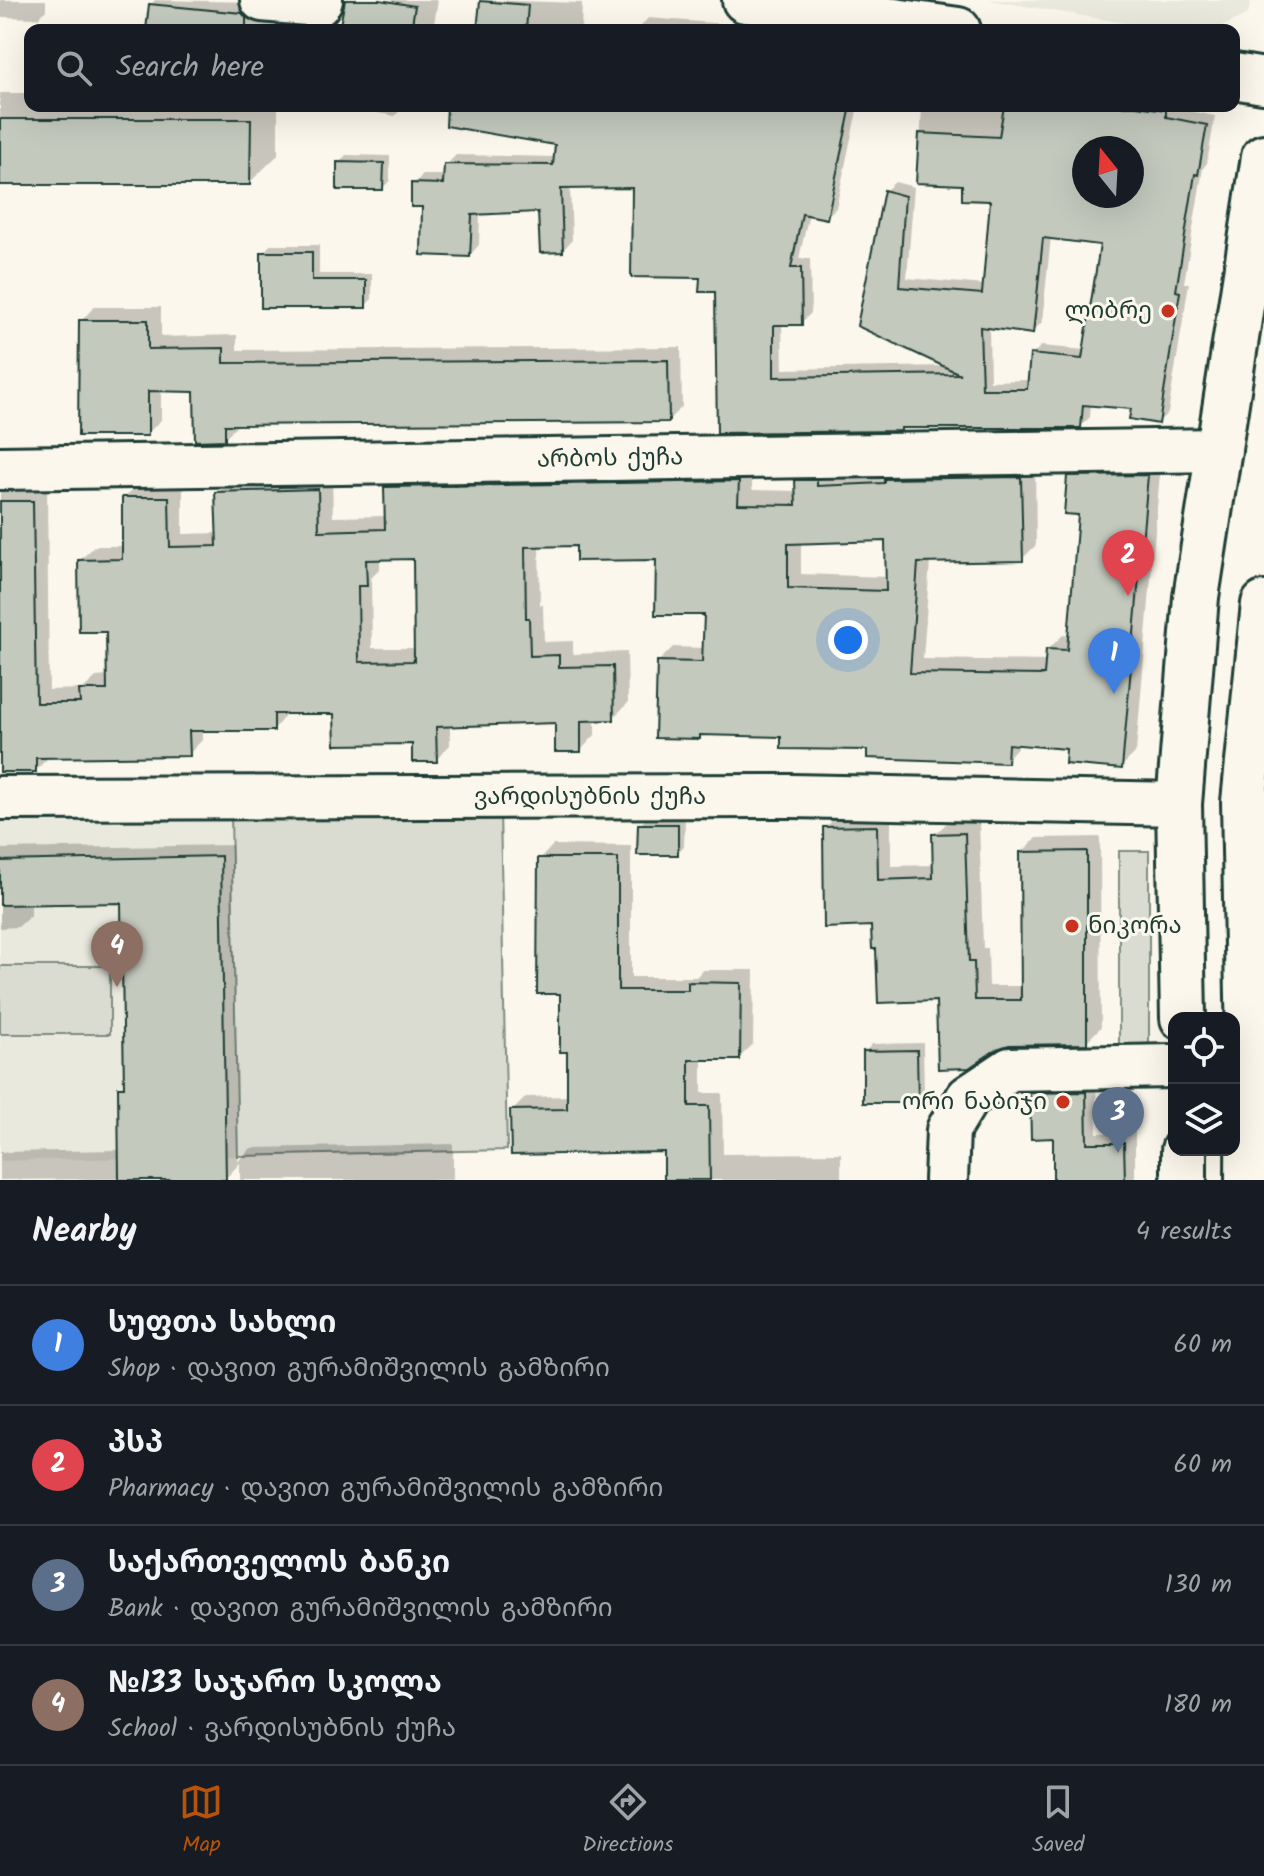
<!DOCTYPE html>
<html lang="en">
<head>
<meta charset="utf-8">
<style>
  body { margin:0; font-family:Kalam,"Noto Sans Georgian",sans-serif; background:#20242c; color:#f1f3f6 }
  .controls { position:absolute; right:24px; bottom:24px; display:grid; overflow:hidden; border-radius:16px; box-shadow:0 8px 32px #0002 }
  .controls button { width:72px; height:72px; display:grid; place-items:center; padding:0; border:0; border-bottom:2px solid #363941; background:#171b24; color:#f1f3f6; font:40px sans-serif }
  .compass { position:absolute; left:1072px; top:136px; width:72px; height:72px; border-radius:50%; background:#171b24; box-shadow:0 8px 32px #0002; rotate:342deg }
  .you { position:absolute; left:848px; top:640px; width:28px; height:28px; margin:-20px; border:6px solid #fff; border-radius:50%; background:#1a73e8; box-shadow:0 0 0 12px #1a73e833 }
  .badge { display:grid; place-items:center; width:52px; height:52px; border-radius:50%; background:#b45309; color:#fff; font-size:26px; font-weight:700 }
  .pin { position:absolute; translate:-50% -66px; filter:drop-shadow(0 2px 4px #0008) }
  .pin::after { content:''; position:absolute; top:42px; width:28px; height:24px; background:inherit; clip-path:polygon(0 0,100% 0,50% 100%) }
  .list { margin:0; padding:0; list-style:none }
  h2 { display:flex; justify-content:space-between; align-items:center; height:104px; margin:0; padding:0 32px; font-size:34px }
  h2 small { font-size:26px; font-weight:400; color:#9ea1a6 }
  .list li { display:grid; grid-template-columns:52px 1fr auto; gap:24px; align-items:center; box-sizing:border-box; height:120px; padding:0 32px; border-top:2px solid #363941 }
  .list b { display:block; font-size:30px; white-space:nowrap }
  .list p { margin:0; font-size:26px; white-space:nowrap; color:#9ea1a6 }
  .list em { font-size:26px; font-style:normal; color:#9ea1a6 }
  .icon { flex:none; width:44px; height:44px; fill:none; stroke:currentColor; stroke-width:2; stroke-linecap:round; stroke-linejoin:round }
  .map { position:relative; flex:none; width:1264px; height:1180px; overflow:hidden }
  .search { position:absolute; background:#171b24; box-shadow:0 8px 32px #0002; left:24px; right:24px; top:24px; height:88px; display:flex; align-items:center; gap:20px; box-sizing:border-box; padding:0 28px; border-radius:16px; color:#9ea1a6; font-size:30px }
  .sheet { height:584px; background:#171b24 }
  nav { display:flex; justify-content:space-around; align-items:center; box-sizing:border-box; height:112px; border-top:2px solid #363941; background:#171b24; font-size:22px; color:#9ea1a6 }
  nav a { display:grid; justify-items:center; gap:4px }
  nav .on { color:#b45309 }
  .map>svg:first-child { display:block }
</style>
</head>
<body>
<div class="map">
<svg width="1264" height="1180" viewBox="0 0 1264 1180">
  <rect width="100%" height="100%" fill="#fbf7ec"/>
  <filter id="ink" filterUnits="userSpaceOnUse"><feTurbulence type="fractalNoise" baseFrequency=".0125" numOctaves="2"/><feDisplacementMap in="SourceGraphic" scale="16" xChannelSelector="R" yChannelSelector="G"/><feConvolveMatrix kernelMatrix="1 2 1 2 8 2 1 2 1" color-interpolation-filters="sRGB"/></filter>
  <g filter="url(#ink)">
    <path fill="#eae9de" d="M 989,0 L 1251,0 L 1248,14 L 1215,30 L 1166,30 Z
      M 231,815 L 238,1156 L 0,1161 L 0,817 Z"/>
    <path fill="#dbdcd1" stroke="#7d8c82" stroke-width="2" d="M 500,810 L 507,1150 L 238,1156 L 231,815 Z
      M 1119,851 L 1149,851 L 1149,1053 L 1119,1053 Z
      M 0,966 L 110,966 L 110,1034 L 0,1034 Z"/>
    <path fill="#0003" fill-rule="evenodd" d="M 0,0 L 46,0 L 46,10 L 38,18 L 0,17 Z
      M 155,0 L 254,2 L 291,15 L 290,30 L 148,30 L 151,5 Z
      M 347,0 L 438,0 L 433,30 L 341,30 Z
      M 483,0 L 582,3 L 581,30 L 479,30 Z
      M 648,18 L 764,27 L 776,30 L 638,30 Z
      M 0,93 L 30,93 L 30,106 L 278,106 L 278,155 L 249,183 L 0,183 Z
      M 339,106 L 404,106 L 395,116 Z
      M 449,106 L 858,106 L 836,208 L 826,217 L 809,213 L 799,259 L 810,259 L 811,313 L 801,323 L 782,323 L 783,369 L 947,366 L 860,325 L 885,191 L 895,182 L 914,187 L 907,278 L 984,285 L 993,200 L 964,184 L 918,181 L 922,106 L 1175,106 L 1174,108 L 1215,116 L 1207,163 L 1203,168 L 1184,283 L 1189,283 L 1168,413 L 1158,422 L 1133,407 L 1091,404 L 1090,417 L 1081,426 L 903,426 L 719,431 L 717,290 L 702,276 L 634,186 L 570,187 L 572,240 L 563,250 L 540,210 L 480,213 L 479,245 L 470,255 L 424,205 L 413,184 L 423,175 L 446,175 L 446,165 L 456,155 L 556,157 L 557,144 ZM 1084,148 L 1132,148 L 1132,196 L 1084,196 ZM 1051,237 L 1102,243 L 1086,350 L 1041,346 L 1032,355 L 1030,380 L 990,381 L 989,326 L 1032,332 L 1042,322 Z
      M 346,155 L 390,156 L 390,181 L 382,188 L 339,163 Z
      M 270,245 L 319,245 L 319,274 L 372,274 L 372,299 L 365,306 L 263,306 L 263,253 Z
      M 94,307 L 161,307 L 161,337 L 237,335 L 237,350 L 681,347 L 682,407 L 668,420 L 238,425 L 224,438 L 196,390 L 161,390 L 161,420 L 147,434 L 81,321 Z
      M 1161,461 L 1136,752 L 1121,767 L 1068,747 L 1021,743 L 1006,760 L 869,748 L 783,735 L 704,733 L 699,737 L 659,661 L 673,647 L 705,648 L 706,613 L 658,558 L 578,544 L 539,544 L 540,605 L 543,605 L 544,642 L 573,641 L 573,654 L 627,652 L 628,703 L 613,718 L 595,718 L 595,735 L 581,750 L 557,721 L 450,724 L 450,745 L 436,760 L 414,742 L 336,712 L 288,712 L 274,729 L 203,729 L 203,739 L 189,754 L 50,756 L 36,770 L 0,770 L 0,488 L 47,487 L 49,690 L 83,689 L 96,677 L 109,676 L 108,630 L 80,560 L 95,546 L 124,546 L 124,498 L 138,484 L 183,483 L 183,534 L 218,533 L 217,493 L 232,479 L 332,475 L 333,517 L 387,516 L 386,488 L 401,474 L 752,468 L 752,490 L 797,491 L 797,481 L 811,467 L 1035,463 L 1036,545 L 1022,559 L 930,561 L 923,659 L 1047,661 L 1048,649 L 1063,635 L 1070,636 L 1080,514 L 1069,477 L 1083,463 ZM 887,539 L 888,577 L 801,574 L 801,541 ZM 380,557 L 415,557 L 416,648 L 372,648 L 371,578 L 380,569 Z
      M 840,813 L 891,813 L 891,866 L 935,865 L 934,835 L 949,821 L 979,820 L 983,948 L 988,948 L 989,986 L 1023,986 L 1022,852 L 1037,838 L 1100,837 L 1101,1027 L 1086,1042 L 938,999 L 878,947 L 873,924 L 825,828 Z
      M 648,817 L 685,818 L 684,846 L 677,853 L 640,825 Z
      M 232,845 L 238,1161 L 251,1148 L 453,1144 L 453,1180 L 240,1180 L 240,1163 L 226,1178 L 0,1180 L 0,1152 L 121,1150 L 120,1088 L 126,1082 L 123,901 L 31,902 L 31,915 L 18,927 L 0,928 L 0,849 Z
      M 553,845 L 631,846 L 631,977 L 696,977 L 703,970 L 754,970 L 753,1044 L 739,1058 L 702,1058 L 702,1093 L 722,1093 L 723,1154 L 841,1153 L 841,1180 L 666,1180 L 666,1150 L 512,1111 L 526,1097 L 569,1096 L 569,1050 L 562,992 L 540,859 Z
      M 923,1043 L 924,1093 L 917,1101 L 865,1052 L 872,1044 Z
      M 1096,1081 L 1097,1133 L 1135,1132 L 1135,1180 L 1055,1180 L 1055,1136 L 1032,1093 L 1043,1082 Z"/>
    <path fill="#c4c9be" stroke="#1f3d34" stroke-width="2" fill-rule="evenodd" d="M 345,0 L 380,0 L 415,6 L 411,30 L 339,30 Z
      M 480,1 L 528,5 L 526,30 L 477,30 Z
      M 149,4 L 242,13 L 246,18 L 246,30 L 146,30 Z
      M 447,106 L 851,106 L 827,219 L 802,214 L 791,268 L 801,268 L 802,325 L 774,325 L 774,377 L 960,374 L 857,326 L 884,190 L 905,196 L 899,287 L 982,294 L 990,201 L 962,200 L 962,185 L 916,183 L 919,133 L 999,137 L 1004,106 L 1136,106 L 1166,110 L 1166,117 L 1207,125 L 1198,175 L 1195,174 L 1176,291 L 1180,292 L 1159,424 L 1129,419 L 1131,409 L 1083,405 L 1081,428 L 901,428 L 901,431 L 717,433 L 715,292 L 699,292 L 700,278 L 631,277 L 632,188 L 561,189 L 563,252 L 540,253 L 538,212 L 472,215 L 470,257 L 421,255 L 422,207 L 411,207 L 411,183 L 443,184 L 444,164 L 553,165 L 555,145 L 446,126 ZM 1084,148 L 1132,148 L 1132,196 L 1084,196 ZM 1043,238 L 1100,245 L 1082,359 L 1030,354 L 1027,389 L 982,389 L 980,327 L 1033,334 Z
      M 0,119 L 251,119 L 250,185 L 0,185 Z
      M 337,162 L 384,163 L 383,190 L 337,190 Z
      M 261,252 L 312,252 L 312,280 L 366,280 L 366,308 L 261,308 Z
      M 79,320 L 148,320 L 148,349 L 224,348 L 224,363 L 668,360 L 669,422 L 225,425 L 225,440 L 195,441 L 194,392 L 148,391 L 148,436 L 78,436 Z
      M 1148,475 L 1122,769 L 1065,764 L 1066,749 L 1008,744 L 1007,763 L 867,758 L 867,750 L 781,749 L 781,737 L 700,735 L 700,739 L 655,738 L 657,661 L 702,662 L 704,615 L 655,615 L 656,560 L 576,561 L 576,546 L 525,547 L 526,618 L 529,618 L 530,656 L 559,655 L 559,667 L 613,666 L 614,720 L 581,721 L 581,752 L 555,752 L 555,723 L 436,727 L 437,762 L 412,762 L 412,744 L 335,745 L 334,714 L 274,714 L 274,731 L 189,731 L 190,756 L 36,758 L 36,772 L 0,772 L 0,501 L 33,501 L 36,703 L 80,703 L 79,690 L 107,690 L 106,632 L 79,632 L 78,560 L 122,559 L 122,497 L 169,497 L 170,547 L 217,546 L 215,492 L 318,489 L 319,531 L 385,529 L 384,487 L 739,481 L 738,504 L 796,505 L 795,480 L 817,480 L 817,486 L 884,483 L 884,479 L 1021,477 L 1023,561 L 918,563 L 910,673 L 1044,675 L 1046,649 L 1067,650 L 1078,515 L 1064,514 L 1067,476 ZM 885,541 L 886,591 L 788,588 L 788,544 ZM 413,559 L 414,661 L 359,662 L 358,586 L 367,586 L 366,560 Z
      M 638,824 L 678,824 L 678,855 L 637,855 Z
      M 877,826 L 878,880 L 933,878 L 932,834 L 965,833 L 969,962 L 974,962 L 975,1000 L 1021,1000 L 1020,852 L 1087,851 L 1087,1044 L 1009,1045 L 997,1049 L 969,1068 L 938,1069 L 936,1001 L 878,1003 L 876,949 L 872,949 L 871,926 L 824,928 L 823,827 Z
      M 221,856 L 226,1180 L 119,1180 L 118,1087 L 124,1087 L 121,903 L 0,905 L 0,861 Z
      M 538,858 L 618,858 L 618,990 L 688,990 L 688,982 L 741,983 L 740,1060 L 689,1060 L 689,1106 L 709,1106 L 710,1180 L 664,1180 L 664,1152 L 511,1155 L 510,1110 L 567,1109 L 567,1052 L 560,1052 L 560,994 L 537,994 Z
      M 917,1050 L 918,1103 L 863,1103 L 863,1051 Z
      M 1086,1092 L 1087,1143 L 1124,1143 L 1125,1180 L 1053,1180 L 1053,1138 L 1031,1139 L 1030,1093 Z"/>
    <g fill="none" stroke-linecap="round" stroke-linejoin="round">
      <defs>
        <path id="minor" d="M 262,0 L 318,5 L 321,0
          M 0,468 L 1220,450
          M 0,798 L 791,796 L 1179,804
          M 946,1180 L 948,1130 L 968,1097 L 1010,1069 L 1174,1066"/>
        <path id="major" d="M 745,0 L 958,30
          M 1234,76 L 1264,81
          M 1183,1018 L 1179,804 L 1196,597 L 1264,157
          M 1184,1150 L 1184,1180
          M 1248,1180 L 1249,1044 L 1244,802 L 1264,604"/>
      </defs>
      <use href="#minor" stroke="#1f3d34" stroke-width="48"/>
      <use href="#major" stroke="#1f3d34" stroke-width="50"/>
      <use href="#minor" stroke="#fbf7ec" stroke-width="42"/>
      <use href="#major" stroke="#fbf7ec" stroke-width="44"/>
    </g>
  </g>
  <g fill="#c8321e" stroke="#fbf7ec" stroke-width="3">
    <circle cx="1168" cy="311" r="8"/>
    <circle cx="1072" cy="926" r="8"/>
    <circle cx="1063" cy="1102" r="8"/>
  </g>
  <g text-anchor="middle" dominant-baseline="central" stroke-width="6" stroke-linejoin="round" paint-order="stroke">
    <g font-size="24" fill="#1f3d34" stroke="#fbf7ec" text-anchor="end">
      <text x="1152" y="311">ლიბრე</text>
      <text x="1088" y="926" text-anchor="start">ნიკორა</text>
      <text x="1047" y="1102">ორი ნაბიჯი</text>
    </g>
    <g font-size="24" fill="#1f3d34" stroke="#fbf7ec">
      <text transform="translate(610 459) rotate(-1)">არბოს ქუჩა</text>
      <text x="590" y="797">ვარდისუბნის ქუჩა</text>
    </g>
  </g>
</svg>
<div class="controls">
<button><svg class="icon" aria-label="locate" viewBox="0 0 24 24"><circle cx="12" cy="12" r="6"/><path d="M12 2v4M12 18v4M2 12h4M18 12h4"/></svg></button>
<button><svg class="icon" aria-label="layers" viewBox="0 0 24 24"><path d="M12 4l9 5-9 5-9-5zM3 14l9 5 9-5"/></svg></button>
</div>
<svg class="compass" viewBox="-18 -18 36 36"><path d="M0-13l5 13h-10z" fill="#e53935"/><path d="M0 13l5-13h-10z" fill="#9ea1a6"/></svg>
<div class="you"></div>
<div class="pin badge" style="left:1114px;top:694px;background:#3f7fe0">1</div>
<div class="pin badge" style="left:1128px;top:596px;background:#e0444e">2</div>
<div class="pin badge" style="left:1118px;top:1153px;background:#5c6f8a">3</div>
<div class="pin badge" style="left:117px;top:987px;background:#8d6e63">4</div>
<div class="search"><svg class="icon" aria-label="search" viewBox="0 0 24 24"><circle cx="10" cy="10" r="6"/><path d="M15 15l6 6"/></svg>Search here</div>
</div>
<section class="sheet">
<h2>Nearby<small>4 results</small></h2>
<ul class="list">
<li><span class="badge" style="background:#3f7fe0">1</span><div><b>სუფთა სახლი</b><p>Shop · დავით გურამიშვილის გამზირი</p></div><em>60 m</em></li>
<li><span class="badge" style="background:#e0444e">2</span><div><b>პსპ</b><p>Pharmacy · დავით გურამიშვილის გამზირი</p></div><em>60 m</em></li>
<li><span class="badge" style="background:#5c6f8a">3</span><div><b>საქართველოს ბანკი</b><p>Bank · დავით გურამიშვილის გამზირი</p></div><em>130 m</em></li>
<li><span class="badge" style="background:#8d6e63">4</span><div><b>№133 საჯარო სკოლა</b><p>School · ვარდისუბნის ქუჩა</p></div><em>180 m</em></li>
</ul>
</section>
<nav>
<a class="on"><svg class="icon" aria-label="map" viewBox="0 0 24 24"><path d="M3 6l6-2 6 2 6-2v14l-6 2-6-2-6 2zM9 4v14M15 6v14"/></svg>Map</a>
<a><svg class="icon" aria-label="directions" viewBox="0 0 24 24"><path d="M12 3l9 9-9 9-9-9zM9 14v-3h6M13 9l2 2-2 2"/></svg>Directions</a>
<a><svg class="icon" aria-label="saved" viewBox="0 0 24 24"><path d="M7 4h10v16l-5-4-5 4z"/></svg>Saved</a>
</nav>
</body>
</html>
